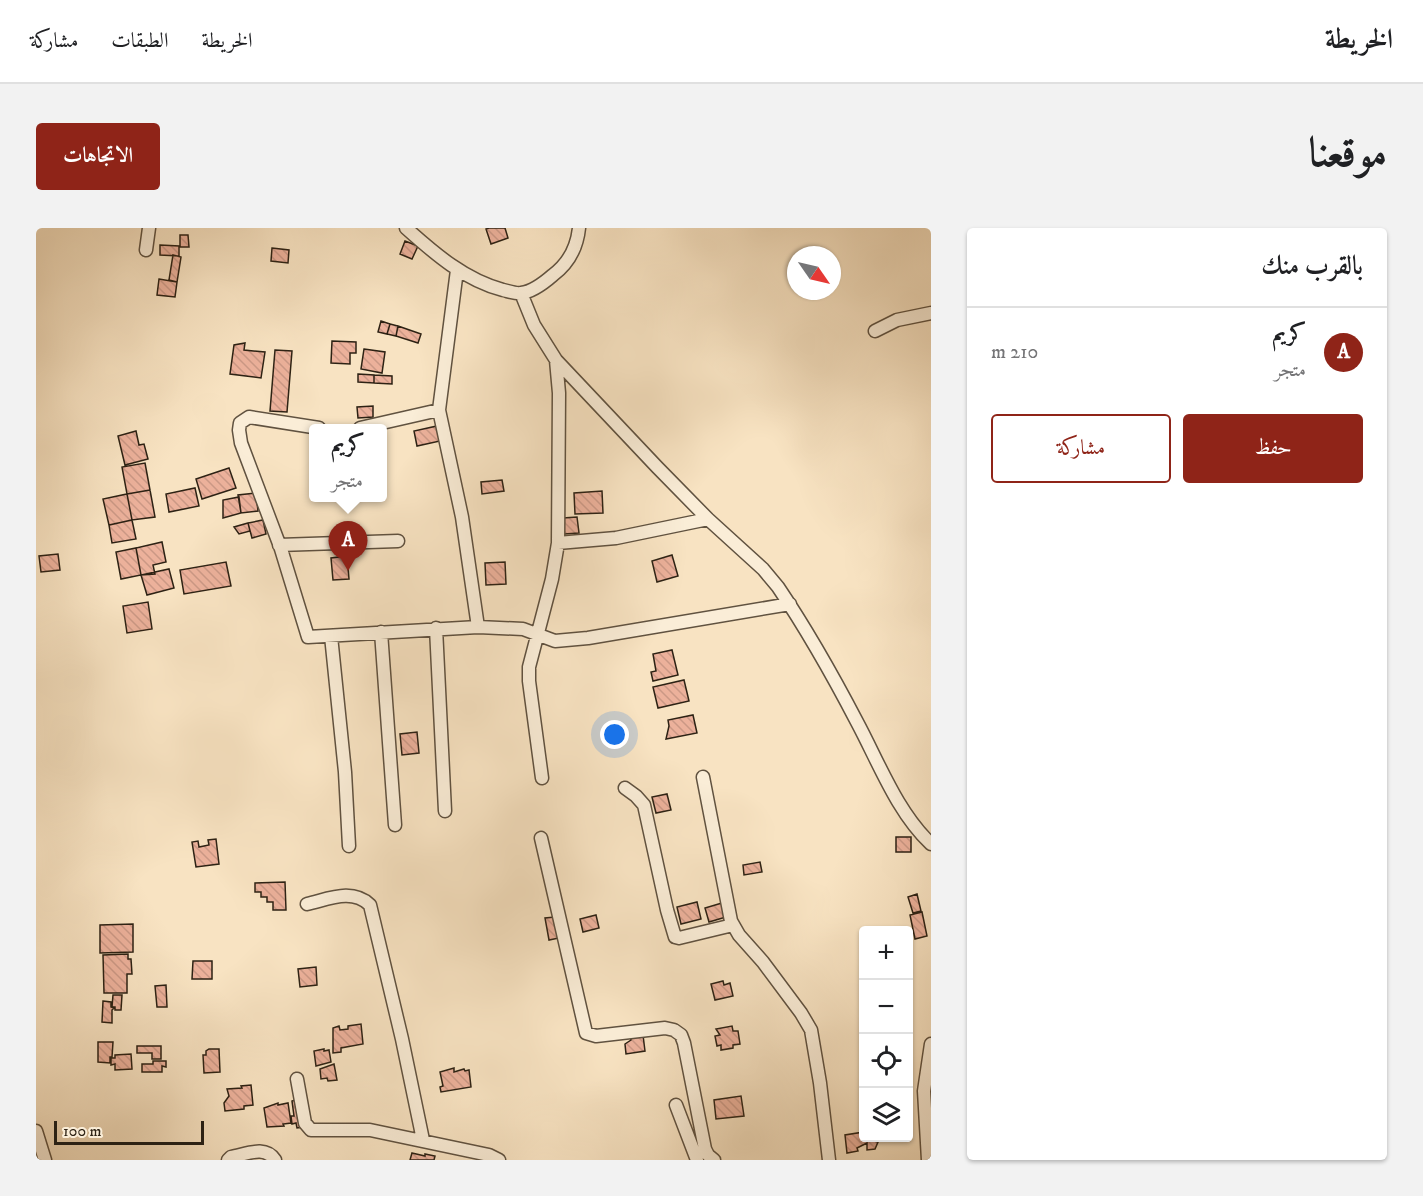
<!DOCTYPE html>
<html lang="ar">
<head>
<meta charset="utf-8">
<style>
  body { margin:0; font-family:"IM FELL DW Pica",Amiri,serif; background:#f2f2f2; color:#202124; direction:rtl }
  .controls { position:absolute; right:18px; bottom:18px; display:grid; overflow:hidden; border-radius:6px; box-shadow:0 2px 4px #0004 }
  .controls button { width:54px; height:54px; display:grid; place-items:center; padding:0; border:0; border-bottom:2px solid #e0e0e0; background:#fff; color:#202124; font:30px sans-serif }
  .compass { position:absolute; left:751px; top:18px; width:54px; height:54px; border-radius:50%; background:#fff; box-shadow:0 2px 4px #0004; rotate:124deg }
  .scale { position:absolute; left:18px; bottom:15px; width:150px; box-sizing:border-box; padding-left:6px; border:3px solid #2d2214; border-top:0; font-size:16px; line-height:21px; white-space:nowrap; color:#2d2214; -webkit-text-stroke:4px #faedd7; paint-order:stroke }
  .you { position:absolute; left:579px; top:507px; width:21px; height:21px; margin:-15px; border:4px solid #fff; border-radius:50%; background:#1a73e8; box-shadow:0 0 0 9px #1a73e833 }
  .badge { display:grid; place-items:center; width:39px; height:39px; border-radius:50%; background:#8f2418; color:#fff; font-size:20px; font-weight:700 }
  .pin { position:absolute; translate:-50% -50px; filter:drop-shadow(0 2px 3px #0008) }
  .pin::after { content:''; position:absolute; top:32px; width:21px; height:18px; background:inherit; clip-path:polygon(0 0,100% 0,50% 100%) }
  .popup { position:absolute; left:273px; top:196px; width:78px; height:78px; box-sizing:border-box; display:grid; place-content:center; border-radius:6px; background:#fff; filter:drop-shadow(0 2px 4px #0005); font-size:20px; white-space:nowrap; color:#757577 }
  .popup b { font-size:22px; color:#202124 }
  .popup::after { content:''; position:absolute; left:50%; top:100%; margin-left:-12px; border:12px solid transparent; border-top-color:#fff }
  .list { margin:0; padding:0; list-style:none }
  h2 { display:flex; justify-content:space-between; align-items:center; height:78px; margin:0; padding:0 24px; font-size:26px }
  h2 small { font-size:20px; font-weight:400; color:#757577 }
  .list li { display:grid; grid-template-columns:39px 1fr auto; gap:18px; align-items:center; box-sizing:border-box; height:90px; padding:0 24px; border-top:2px solid #e0e0e0 }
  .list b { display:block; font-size:22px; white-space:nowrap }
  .list p { margin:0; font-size:20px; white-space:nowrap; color:#757577 }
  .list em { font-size:20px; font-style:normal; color:#757577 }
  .actions { display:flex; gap:12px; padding:18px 24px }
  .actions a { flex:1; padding:14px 0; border:2px solid #8f2418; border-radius:6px; text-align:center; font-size:21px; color:#8f2418 }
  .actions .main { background:#8f2418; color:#fff }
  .icon { flex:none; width:33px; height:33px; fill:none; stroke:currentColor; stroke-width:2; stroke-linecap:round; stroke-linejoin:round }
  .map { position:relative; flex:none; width:895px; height:932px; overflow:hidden; direction:ltr; border-radius:6px }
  header { display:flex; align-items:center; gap:36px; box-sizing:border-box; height:84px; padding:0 30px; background:#fff; border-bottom:2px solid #e0e0e0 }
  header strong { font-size:28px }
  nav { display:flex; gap:33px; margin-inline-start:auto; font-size:21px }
  .intro { display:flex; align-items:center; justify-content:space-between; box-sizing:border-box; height:144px; padding:0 36px }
  h1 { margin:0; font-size:42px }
  .button { padding:15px 27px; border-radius:6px; background:#8f2418; color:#fff; font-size:21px; font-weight:700 }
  main { display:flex; gap:36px; padding:0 36px }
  aside { flex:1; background:#fff; border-radius:6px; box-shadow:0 2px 4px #0004 }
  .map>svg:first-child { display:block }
</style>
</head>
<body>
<header>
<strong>الخريطة</strong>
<nav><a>الخريطة</a><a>الطبقات</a><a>مشاركة</a></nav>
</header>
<div class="intro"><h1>موقعنا</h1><a class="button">الاتجاهات</a></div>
<main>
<aside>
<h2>بالقرب منك<small></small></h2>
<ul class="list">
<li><span class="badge">A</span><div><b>كريم</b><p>متجر</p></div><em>210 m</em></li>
</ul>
<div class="actions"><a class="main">حفظ</a><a>مشاركة</a></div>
</aside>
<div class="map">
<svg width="895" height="932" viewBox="0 0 895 932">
  <defs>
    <pattern id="building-back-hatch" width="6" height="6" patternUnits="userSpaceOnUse" patternTransform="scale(1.5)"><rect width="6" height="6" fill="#ecb19b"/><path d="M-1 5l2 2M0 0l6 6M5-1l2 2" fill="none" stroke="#cb9885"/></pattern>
  </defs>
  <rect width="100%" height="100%" fill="#f8e3c2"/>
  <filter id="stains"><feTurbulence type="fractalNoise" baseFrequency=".00333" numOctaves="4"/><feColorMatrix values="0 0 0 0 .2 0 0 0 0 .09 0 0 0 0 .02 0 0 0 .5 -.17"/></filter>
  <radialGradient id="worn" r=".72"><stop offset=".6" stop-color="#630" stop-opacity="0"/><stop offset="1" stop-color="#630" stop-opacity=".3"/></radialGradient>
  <path fill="url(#building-back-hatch)" stroke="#2d2214" stroke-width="1.5" d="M 453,0 L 469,0 L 472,10 L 455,16 L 450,1 Z
    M 144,7 L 152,7 L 153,19 L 144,19 Z
    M 369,13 L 382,18 L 376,31 L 364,26 Z
    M 124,17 L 143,18 L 143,28 L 124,27 Z
    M 236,20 L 253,22 L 252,35 L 235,33 Z
    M 137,27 L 145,29 L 141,54 L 133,52 Z
    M 123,51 L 141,54 L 139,69 L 121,67 Z
    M 345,93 L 354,96 L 351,106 L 342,104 Z
    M 354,96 L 362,98 L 360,108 L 351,106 Z
    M 362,98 L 385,106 L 382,115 L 360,108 Z
    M 296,113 L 320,114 L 320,125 L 314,125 L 314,136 L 295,135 Z
    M 209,115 L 208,122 L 229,124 L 225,150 L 194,146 L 198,117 Z
    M 328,121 L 349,124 L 346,145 L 325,141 Z
    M 239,122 L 256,123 L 251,184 L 234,183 Z
    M 322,146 L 338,147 L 338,155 L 322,154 Z
    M 338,147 L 356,148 L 356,156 L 338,155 Z
    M 337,178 L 337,189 L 322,190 L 321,179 Z
    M 401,198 L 404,213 L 381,218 L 378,203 Z
    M 100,203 L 103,217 L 108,216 L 112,231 L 89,237 L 82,208 Z
    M 109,235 L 114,262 L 91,266 L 86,239 Z
    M 193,240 L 200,260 L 166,271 L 160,251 Z
    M 466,252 L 468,263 L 446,266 L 445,254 Z
    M 159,260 L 163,278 L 133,284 L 130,266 Z
    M 114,262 L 119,289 L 96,292 L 91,266 Z
    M 566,263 L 567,285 L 539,286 L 538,265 Z
    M 220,265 L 222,283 L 205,285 L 202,267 Z
    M 91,266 L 96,292 L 73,297 L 67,271 Z
    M 203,269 L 205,285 L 187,290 L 187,272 Z
    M 541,289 L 543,305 L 528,306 L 527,290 Z
    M 96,292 L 100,311 L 76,315 L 73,297 Z
    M 227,292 L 230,306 L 216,310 L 212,295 Z
    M 212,295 L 214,303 L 203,306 L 198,299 Z
    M 126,314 L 130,334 L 117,337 L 119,346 L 105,347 L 100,320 Z
    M 100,320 L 105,347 L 85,351 L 80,324 Z
    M 22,326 L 24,342 L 5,344 L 3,328 Z
    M 636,327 L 642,348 L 621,354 L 616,333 Z
    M 311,328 L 313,351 L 297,352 L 295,330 Z
    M 190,334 L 195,358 L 148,366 L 144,342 Z
    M 469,334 L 470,356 L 450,357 L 449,335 Z
    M 133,341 L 138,360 L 111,367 L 105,347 Z
    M 112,374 L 116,401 L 91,405 L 87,378 Z
    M 636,422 L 642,447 L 617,453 L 615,444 L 620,443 L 617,426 Z
    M 648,452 L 653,473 L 622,480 L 617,459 Z
    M 657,487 L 661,505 L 630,511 L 633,498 L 632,492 Z
    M 381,504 L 383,525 L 366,527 L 364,506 Z
    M 631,566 L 635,582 L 620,585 L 616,569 Z
    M 860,609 L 875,609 L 875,624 L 860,624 Z
    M 180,611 L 183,636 L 160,639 L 156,614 L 162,613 L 163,619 L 173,617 L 172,612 Z
    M 724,634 L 726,644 L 708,647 L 707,637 Z
    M 249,654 L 250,682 L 237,682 L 237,674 L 231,674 L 231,669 L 225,669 L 225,664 L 219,664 L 219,655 Z
    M 881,666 L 885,683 L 877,685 L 872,669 Z
    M 661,674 L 665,691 L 645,696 L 641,679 Z
    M 686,675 L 690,689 L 673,694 L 669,680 Z
    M 886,684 L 891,708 L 879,711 L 874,687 Z
    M 560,687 L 563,700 L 547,704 L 544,691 Z
    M 519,689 L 523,710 L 513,712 L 509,690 Z
    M 97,696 L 97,724 L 64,725 L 64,697 Z
    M 92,726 L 92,731 L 95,731 L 96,746 L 91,746 L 91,765 L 68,765 L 67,727 Z
    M 157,733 L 176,733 L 176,751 L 156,751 Z
    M 280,739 L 281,757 L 264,759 L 262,741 Z
    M 687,753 L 688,757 L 694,755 L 697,768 L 679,772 L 675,756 Z
    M 130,757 L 131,779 L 121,779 L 119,758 Z
    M 77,767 L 86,767 L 85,782 L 79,782 L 79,779 L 76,779 Z
    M 67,773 L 75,774 L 75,779 L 78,780 L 76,782 L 76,795 L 66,794 Z
    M 325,796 L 327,816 L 305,820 L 305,824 L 297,825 L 297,800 L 303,798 L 304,802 L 312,801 L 312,798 Z
    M 696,798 L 697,803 L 702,803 L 704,816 L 697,817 L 697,820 L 685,822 L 685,817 L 681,818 L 679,808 L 684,807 L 680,801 Z
    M 607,807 L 609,823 L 590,826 L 589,816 L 595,812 L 594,809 Z
    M 62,814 L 77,814 L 76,829 L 74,829 L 74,835 L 62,834 Z
    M 101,818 L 125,818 L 125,831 L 116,831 L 116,825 L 101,825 Z
    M 173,821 L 183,821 L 184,844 L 168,845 L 167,827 L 170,827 L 170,823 Z
    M 288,821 L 288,823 L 293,822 L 295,834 L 280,838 L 278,823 Z
    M 95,826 L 96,841 L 79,842 L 79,836 L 75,837 L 75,830 L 79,830 L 79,827 Z
    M 117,833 L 130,833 L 130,839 L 126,838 L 126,844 L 106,844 L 106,836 L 117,836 Z
    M 298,836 L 301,852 L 292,853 L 291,850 L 285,851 L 284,841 Z
    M 418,840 L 418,844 L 428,841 L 429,843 L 433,842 L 435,859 L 405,864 L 404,859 L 407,858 L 404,844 Z
    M 215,857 L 217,877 L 208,878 L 208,881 L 189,883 L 188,875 L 193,868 L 191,861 L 206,860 L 205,858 Z
    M 705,868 L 708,888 L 680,891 L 678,872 Z
    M 263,871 L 268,899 L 261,900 L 260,895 L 256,896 L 255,888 L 258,888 L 256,873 Z
    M 242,875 L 242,877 L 252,875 L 255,895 L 247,896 L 248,898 L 231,899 L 228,880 Z
    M 828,904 L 828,910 L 837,910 L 837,913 L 842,914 L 839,921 L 831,922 L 831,915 L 821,920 L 822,923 L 811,925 L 809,907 Z
    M 376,925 L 389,928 L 389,926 L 399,928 L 398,932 L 374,932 Z"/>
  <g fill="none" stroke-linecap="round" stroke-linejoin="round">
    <defs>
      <path id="minor" d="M 370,0 C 399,26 429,52 467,62 C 472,63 480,66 485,65 C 496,64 509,54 517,47 C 533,35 541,19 543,0
        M 110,22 L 113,0
        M 421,42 L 403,182 L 426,289 L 442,399
        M 485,65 L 498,97 L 520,132 L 621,239 L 672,291 L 727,341 L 742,359 C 771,402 797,448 821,494 C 843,535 861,584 895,616
        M 839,103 L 861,92 L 895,85
        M 520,132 L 523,165 L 522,315
        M 283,200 L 213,189 L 204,195 L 203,202 L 205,215 L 245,321 L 272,409 L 442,399 L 487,401 L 519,413 L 552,410 L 754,376
        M 324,200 L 403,182
        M 243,317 L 362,313
        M 400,400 L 409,583
        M 345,404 L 359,597
        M 295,408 L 309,544 L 313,618
        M 667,549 L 695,693 L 703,707 L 727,734 L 765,785 L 775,802 L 784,855 L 793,932
        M 506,550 L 493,453 L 493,439 L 516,351 L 522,315 L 580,310 L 672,291
        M 589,560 L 600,568 L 608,577 L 631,682 L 639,709 L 643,710 L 697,697
        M 505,610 L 550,805 L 560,808 L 629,800 L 638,802 L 645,807 L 648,815 L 669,921 L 672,927 L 678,932
        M 271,676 C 293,671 316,660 334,677 L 366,811 L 387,912
        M 261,851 L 269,895 L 275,902 L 334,902 L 453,927 L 463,932
        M 640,877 L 661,932
        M 0,903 L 9,932
        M 192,932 L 195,929 C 211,926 229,917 239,932
        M 892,932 L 888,863 L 895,816"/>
    </defs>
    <use href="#minor" stroke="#605240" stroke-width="15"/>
    <use href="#minor" stroke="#faedd7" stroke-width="12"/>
  </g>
  <rect width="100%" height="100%" filter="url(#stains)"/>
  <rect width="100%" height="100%" fill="url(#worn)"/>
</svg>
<div class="controls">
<button>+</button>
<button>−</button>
<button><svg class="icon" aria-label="locate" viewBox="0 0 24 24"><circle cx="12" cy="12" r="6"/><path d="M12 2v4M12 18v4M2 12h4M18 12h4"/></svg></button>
<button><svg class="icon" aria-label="layers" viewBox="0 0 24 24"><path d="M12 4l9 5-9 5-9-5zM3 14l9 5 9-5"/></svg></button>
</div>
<svg class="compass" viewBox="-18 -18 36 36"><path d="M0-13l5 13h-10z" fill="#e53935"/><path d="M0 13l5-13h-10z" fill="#757577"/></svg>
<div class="scale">100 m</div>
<div class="you"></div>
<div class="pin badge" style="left:312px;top:343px">A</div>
<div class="popup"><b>كريم</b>متجر</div>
</div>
</main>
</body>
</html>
